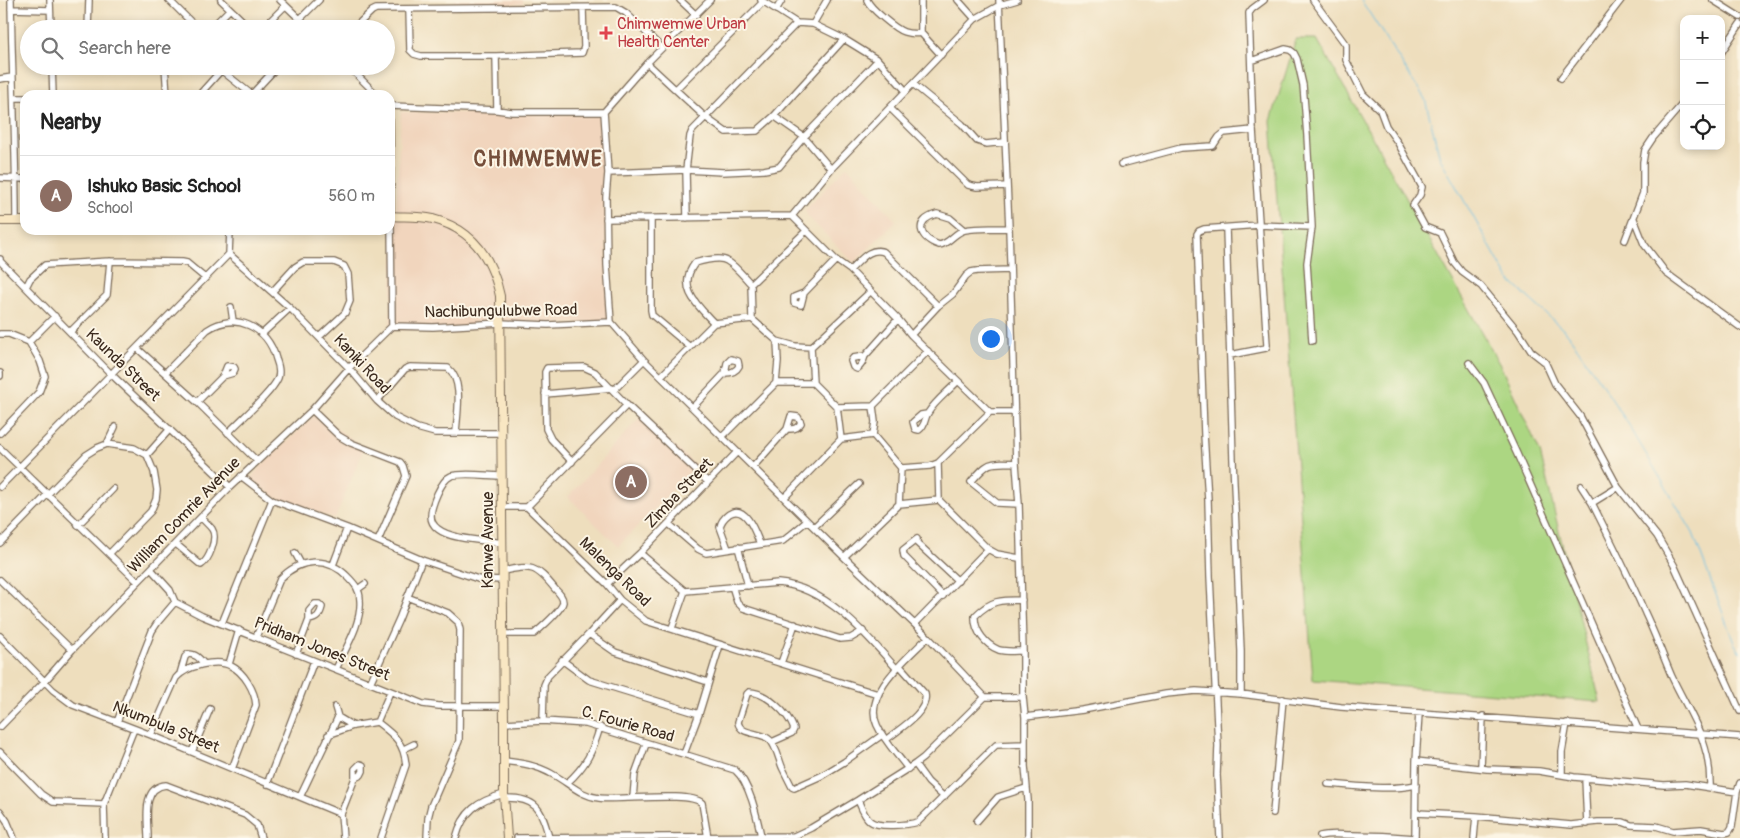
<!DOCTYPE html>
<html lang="en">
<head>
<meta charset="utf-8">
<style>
  body { margin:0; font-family:Pangolin,sans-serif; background:#f2f2f2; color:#222 }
  .controls { position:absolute; right:15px; top:15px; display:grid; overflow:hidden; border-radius:10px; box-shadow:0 2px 8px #0003 }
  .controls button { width:45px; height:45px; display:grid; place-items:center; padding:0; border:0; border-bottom:1px solid #e0e0e0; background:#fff; color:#222; font:25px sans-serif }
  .you { position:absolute; left:990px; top:338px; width:18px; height:18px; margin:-12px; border:4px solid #fff; border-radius:50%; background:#1a73e8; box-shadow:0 0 0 8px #1a73e833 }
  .badge { display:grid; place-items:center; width:32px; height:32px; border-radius:50%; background:#2563eb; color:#fff; font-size:16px; font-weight:700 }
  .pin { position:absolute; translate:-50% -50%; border:2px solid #fff; box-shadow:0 1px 5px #0006 }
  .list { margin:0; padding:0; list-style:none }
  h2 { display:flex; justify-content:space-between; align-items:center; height:65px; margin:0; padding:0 20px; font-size:21px }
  h2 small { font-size:16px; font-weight:400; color:#767676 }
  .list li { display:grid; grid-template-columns:32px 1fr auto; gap:15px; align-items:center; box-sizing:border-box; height:80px; padding:0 20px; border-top:1px solid #e0e0e0 }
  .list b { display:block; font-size:19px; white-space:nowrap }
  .list p { margin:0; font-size:16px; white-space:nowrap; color:#767676 }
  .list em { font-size:16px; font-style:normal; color:#767676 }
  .icon { flex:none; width:28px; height:28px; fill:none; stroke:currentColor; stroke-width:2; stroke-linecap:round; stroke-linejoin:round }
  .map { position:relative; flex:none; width:1740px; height:838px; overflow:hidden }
  .search { position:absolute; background:#fff; box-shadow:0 2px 8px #0003; left:20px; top:20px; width:375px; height:55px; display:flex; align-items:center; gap:12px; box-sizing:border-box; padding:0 18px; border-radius:28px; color:#767676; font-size:19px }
  .panel { position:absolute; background:#fff; box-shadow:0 2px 8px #0003; left:20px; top:90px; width:375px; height:145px; border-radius:15px }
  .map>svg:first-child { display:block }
</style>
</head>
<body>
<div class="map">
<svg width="1740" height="838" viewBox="0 0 1740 838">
  <rect width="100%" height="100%" fill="#fcf5e5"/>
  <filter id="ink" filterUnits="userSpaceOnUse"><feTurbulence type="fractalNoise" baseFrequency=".02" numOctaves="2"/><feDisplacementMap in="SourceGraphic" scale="10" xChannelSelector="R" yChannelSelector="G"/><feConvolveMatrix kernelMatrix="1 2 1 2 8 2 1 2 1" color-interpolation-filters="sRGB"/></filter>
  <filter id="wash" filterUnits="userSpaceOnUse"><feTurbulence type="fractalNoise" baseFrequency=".0096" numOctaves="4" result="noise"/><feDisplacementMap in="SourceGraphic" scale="20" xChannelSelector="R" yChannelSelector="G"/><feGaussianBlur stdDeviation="1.12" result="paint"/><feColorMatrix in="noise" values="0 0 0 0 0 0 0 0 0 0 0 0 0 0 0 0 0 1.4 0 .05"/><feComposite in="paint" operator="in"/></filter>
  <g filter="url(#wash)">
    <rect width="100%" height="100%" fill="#eedebd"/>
    <path fill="#f1d5bd" d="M 454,0 L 523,0 L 523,4 L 454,7 Z
      M 401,112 L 603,115 L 609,322 L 390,330 Z
      M 847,166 L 896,221 L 854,263 L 808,217 L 805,210 Z
      M 316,414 L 364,448 L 335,519 L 276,498 L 250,479 L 263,464 Z
      M 642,415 L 696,466 L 618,546 L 568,497 Z"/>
    <path fill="#acd682" stroke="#748050" d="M 1296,39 L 1317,39 L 1501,367 L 1540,452 L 1600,702 L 1313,680 L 1271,121 Z"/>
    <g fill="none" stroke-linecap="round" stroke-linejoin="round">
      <path stroke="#67bfe5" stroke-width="1" d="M 1361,0 L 1425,99 L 1440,158 L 1509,280 L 1568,334 L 1627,422 L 1693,533 L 1734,643 L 1740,652"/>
    </g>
  </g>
  <g filter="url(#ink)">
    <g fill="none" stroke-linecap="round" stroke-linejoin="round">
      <defs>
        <path id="minor" d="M 11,0 C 12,74 16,147 16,222
          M 50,0 L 51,29
          M 169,0 L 198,29
          M 221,0 L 251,29
          M 280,0 L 310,29
          M 680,0 L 696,15
          M 761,0 L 797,23 L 813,24 L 844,39 L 878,60 L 906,91
          M 867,0 C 870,8 895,29 904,32 C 910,34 915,34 921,33
          M 921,0 L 921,33 L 941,55
          M 958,0 L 975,19
          M 999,0 L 1009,228 L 1016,463 L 1019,504 L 1023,651 L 1023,697 L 1025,717 L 1025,766 L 1028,800 L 1028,838
          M 1313,0 L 1346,45 L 1346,60 L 1363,94 L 1380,110 L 1386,126 L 1398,143 L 1422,187 L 1420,195 L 1413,205 L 1425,227 L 1440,233 L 1454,262 L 1462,272 L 1481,286 L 1518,331 L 1531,351 L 1545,362 L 1555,384 L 1580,416 L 1618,487 L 1657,536 L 1674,565 L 1740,711
          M 1713,0 L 1740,17
          M 11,9 L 50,10
          M 409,9 L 410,50 L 414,54 L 421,56 L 496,56 L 582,53 L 584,47 L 583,8
          M 776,10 L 782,0
          M 300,19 L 319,0
          M 813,24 L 827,0
          M 88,29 L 89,0
          M 210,29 L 230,9
          M 262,29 L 285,6
          M 353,29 L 372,11 L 376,9 L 616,7 L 626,13 L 662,48
          M 1721,53 L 1740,24
          M 496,56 L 497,110
          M 1251,61 L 1285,49 L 1290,50 L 1294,53 L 1297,59 L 1303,85 L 1307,135 L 1312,227 L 1307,263 L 1312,341
          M 647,63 L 705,117 L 726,132 L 757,131 L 774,116 L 844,39
          M 52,66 L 53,95
          M 165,66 L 167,95
          M 348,66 L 377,95
          M 221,70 L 251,94
          M 1561,78 L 1621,0
          M 0,79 L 12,77
          M 913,84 L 962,124 L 977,141 L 986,144 L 1005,142
          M 676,89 L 763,2
          M 145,95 L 199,94
          M 199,95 L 225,66
          M 251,95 L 278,66
          M 15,98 L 25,98
          M 390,106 L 497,110 L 512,112 L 604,112
          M 890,108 L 968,185 L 977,187 L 1007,186
          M 774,116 L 804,137 L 831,169
          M 390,121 L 392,326
          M 1121,164 L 1181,148 L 1213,146 L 1219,137 L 1224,133 L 1253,130
          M 608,173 L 686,170 L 723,172 L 764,170 L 779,167 L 804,137 L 878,60
          M 0,178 L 25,179
          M 792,216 L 831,169 L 975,19 L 1000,5 L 1017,0
          M 687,218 L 686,170 L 690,136 L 692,131 L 797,23
          M 606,219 L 792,216 L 836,260 L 850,270 L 898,319 L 911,335 L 990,412 L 1015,412
          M 651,219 L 651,310 L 652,315 L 690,347
          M 1634,219 L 1644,244 L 1666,273 L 1740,327
          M 1226,228 L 1233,460 L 1241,651 L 1241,694
          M 964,230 L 950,218 L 937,214 C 913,221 919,238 939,245 C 950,244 954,232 965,230 C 979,227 995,229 1009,228
          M 1625,240 L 1643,193 L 1643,162 L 1645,150 L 1653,138 L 1684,102
          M 229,254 L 290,308 L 349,368 L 377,401 L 395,417 L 417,428 L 435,433 L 501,433
          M 0,259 L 0,261 L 111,374 L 230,487
          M 850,270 C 860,261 870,246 884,252 L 938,306
          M 751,284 L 806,231
          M 26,287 L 30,279 L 45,265 L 110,261 L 182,262 L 187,263 L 205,278
          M 272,292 L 295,267 L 303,262 L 334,262 L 344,266 L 348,274 L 350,301 L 345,313 L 319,337
          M 804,293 L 801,305 L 794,303 L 794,297 L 804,293 L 836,260
          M 231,307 L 233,321
          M 714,323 C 698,306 676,288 695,263 C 702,261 720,256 727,261 C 736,266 744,277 751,284 L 752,319 L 777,341 L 795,346 L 811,347 L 870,292
          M 392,326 L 433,327 L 501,323 L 548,325 L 611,322
          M 70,332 L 107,295 L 110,261
          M 263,333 L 290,308
          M 0,334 L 9,334 L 29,342 L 40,361 L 45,376 L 39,392 L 0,433
          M 911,335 L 938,306 L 953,294 L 966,276 L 971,272 L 977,271 L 1010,270
          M 29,342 L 55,316
          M 811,347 L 813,383 L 837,407 L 841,439
          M 137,348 L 197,402 L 257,461
          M 1230,355 L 1266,348 L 1267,345 L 1253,130 L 1249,13 L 1252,9 L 1264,0
          M 865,356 L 853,358 L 851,361 L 853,367 L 857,369 C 862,365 863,362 865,356 L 898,319
          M 1469,363 L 1484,383 L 1517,454 L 1638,729
          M 0,373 L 0,376
          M 165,373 L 207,330 C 235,311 268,327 276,359 C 278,364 280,372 278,378 C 272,393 241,419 228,433
          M 661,376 L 714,323 L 752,319
          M 776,383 L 813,383
          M 614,390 L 644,360
          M 545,394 L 612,388
          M 377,401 L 405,369 L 410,367 L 448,368 C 464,381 457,414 456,433
          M 197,402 L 223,376 L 227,366 L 234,367 L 235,369 L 233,373 L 223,376
          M 873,406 L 875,422 L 873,435 L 901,468 L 899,504
          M 693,407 L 725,373 L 727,363 L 731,359 L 738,361 L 739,366 C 736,372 731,373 725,373
          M 837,407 L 873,406 L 928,351
          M 312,410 L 339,436 L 351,443 L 400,462 L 403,466 L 406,476 L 378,541
          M 927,414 L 921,415 L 913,422 L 915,429 L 919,430 C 926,425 924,419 928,413 C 935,401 949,391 958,381
          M 722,437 L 776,383 L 778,361 L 777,341
          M 107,444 L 115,427
          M 0,448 L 138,582
          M 147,455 L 170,429
          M 572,462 L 551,439 L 546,429 L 545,372 L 547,368 L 584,367 L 595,372 L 627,405 L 708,482
          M 938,463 L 939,500 L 988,549 L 997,554 L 1019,558
          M 1016,463 C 989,462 989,461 971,482 L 997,503 L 1019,504
          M 753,467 L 787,429 L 791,416 L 798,417 L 801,423 C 797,429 794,429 787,429
          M 901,468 L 930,466 L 938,463 L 990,412
          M 241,476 L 272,500 L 347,528 L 422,560 L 478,579 L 502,580
          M 501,476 C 488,476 464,472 451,476 C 441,480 431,506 431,516 C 431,521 434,526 438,529 C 452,540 484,540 502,543
          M 1581,486 L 1592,503 C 1610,539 1629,576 1645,613 C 1655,634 1663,656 1672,677 C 1691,717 1711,741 1710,787
          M 0,487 L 229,254 L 230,230
          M 785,497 L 841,439 L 873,435
          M 1592,503 L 1618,487
          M 502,507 L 527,507 L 607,584 L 620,600 L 646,621 L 878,694
          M 527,507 L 627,405
          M 669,524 L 698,549 L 706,553 L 783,541 L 807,521
          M 78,525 L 113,489
          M 814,527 L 859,484
          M 0,543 L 86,455 L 97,448 L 107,444 L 134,448 L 147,455 L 154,472 L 157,490 L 156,499 L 151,511 L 109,554
          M 176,544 L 201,565 C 209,560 218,538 212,529 C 209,525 204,521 201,517
          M 738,547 L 748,586
          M 728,549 L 720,527 C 721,521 725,517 729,514 C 746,503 756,534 760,544
          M 295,553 L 301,564
          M 640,553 L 737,452
          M 844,557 L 899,504 L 939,500
          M 333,565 L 347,528
          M 151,569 L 170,590 L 175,602 L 202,616 L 423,704 L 439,706 L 504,706
          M 502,571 C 531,565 536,565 555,589 C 559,593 563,597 563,602 C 562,610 541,628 534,634 L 503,634
          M 0,580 L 72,650
          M 607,584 L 640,553 L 685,591 L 778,583 C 826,587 866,634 896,668
          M 732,586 L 737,602 L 743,608 L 840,639 L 851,638 L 863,631
          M 358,589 L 365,584
          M 943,596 L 904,556 L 903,550 L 917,539 L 917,543 L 958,581
          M 407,597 L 448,613 L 458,622 L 460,630 L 459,741 L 431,806 L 428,818 L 427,838
          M 1022,600 C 1000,600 991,600 975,616 C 974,631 986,645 999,650 C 1007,652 1016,651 1023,651
          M 222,623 L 272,500
          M 915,624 L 988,549
          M 672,628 L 685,591
          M 589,634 L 615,652 L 708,682
          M 0,636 L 53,690 L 73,705 L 151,735 L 341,814
          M 256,637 L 280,579 C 300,558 328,556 348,577 C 355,584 360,590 360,600 C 362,624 345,649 336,669
          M 296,654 L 309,620 L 309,611 L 315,604 L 319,604 L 322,607 C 320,615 317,619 309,620
          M 562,660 L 589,680 L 699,714
          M 781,663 L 795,624
          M 229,664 L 239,630
          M 180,674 L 185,657 L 188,654 C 196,654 199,658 204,664
          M 370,683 L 399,619 L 422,560
          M 985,697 L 1023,697
          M 335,707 L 338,717 L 353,726
          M 1025,717 L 1083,710 L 1166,694 L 1196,691 L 1241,694 L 1341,707 L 1740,737
          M 543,721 L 544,685 L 548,676 L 589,634 L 620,600
          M 117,722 L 152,631 L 158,622 L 175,602
          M 377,722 L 390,692
          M 504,723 L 543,721 L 586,724 L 735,770 C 750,783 757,817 761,836
          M 0,727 L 45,681 L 72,650 L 230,487 L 312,410 L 349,368 L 392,326
          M 151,735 L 176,678 C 186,666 217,658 231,666 C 244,672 255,691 256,705 L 232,769
          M 328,735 L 353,726 L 377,722 C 394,735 404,742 406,765 L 381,838
          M 887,739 C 899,729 929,712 925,694 L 900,666
          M 772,742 L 792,733 L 794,729 C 788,713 766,692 749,692 L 747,694 L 738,722 C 740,736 761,731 770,740 C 777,747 779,761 783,769 C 786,775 789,781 792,787 L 794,788 L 821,776 L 844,762 L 882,735
          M 404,749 L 414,744
          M 0,752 L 41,794 L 53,802 L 104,804
          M 192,752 L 210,709
          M 684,754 L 699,714 L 720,645
          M 504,761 C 522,763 536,765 552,774 C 568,782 580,796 599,798 C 620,801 689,791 702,803 L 708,838
          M 1416,761 L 1487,769 L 1539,771 L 1574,777 L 1664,785 L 1685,784 L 1737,792
          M 915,764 L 928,782 L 944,797
          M 1481,768 L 1483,716
          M 908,769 C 898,755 884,741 877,725 C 862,693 909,657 928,637
          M 1562,774 L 1562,752 L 1567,723
          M 1585,778 L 1587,824
          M 567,783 C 586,766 593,751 600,727
          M 267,784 L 314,661
          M 1328,784 C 1357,786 1387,791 1416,785
          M 300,797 L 338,717
          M 504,798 C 536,797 542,809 549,838
          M 633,798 L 635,774 L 646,744
          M 858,800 C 861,807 864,816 870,821 C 878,828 908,825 918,822 L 996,745 L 1024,744
          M 0,811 L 7,821 L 14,838
          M 1273,813 L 1283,699
          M 1416,813 L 1476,816 L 1571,825 L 1598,822 L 1623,822 L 1631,825 L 1656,826 L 1673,831 L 1701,829 L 1724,833 L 1729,832 L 1732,827 L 1737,792 L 1740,783
          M 977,821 L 998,797 L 1026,788
          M 1320,836 C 1331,833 1341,835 1352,835 C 1373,835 1394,836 1415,838 L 1416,761 L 1419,713
          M 105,838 L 104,804 L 134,729
          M 148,838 C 148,820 141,787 166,785 L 245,815 L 257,825 L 261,838
          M 343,838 L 341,814 L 355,778 L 355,769 L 360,764 L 363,765 L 363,771 L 361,775 L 355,778
          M 456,838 C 463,811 478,801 504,794
          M 517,838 L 794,836 L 811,828 L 858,800 L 915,764 L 923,758 L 985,697 L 928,637 L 844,557 L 644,360 L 611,322 L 607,265 L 606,197 L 608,173 L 604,112 L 647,63 L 710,0
          M 1220,838 L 1217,775 L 1218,746 L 1210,576 L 1208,500 L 1204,434 L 1197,234 L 1199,231 L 1204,229 L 1259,225 L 1312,227
          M 1474,838 L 1476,816"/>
        <path id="secondary" d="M 390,216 C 404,217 419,216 433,219 C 472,229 492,257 500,296 L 504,723 L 504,794 L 507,838
          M 0,221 L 25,221"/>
      </defs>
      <use href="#minor" stroke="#7a6956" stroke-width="8"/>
      <use href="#secondary" stroke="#7a6956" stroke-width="10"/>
      <use href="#minor" stroke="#fff" stroke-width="5.5"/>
      <use href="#secondary" stroke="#f9e7c3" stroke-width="8"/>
    </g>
  </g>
  <path fill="#e0444e" stroke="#fcf5e5" stroke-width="2" d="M603.5 25.5h5v5h5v5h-5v5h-5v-5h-5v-5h5z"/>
  <g text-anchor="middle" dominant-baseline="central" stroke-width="4" stroke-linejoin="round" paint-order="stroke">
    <g font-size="16" fill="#be3a42" stroke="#fcf5e5" text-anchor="start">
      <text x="617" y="24">Chimwemwe Urban<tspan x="617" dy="18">Health Center</tspan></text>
    </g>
    <g font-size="16" fill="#3b2a1e" stroke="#fcf5e5">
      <text transform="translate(501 311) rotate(-1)">Nachibungulubwe Road</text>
      <text transform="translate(362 364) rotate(47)">Kaniki Road</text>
      <text transform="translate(123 365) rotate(44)">Kaunda Street</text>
      <text transform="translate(679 493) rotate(-46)">Zimba Street</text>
      <text transform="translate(184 515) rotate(-46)">William Comrie Avenue</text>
      <text transform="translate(488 540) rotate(-90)">Kanwe Avenue</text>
      <text transform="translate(615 572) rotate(44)">Malenga Road</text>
      <text transform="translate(322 649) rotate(22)">Pridham Jones Street</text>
      <text transform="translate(628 724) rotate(16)">C. Fourie Road</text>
      <text transform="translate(166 727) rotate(22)">Nkumbula Street</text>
    </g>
    <g font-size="21" font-weight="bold" letter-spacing="1" fill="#754e3a" stroke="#fcf5e5">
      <text x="538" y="159">CHIMWEMWE</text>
    </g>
  </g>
</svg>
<div class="controls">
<button>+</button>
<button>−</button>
<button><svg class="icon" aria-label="locate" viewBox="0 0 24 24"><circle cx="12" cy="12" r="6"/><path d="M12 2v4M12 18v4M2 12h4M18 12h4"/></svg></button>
</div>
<div class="you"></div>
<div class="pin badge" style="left:631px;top:482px;background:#8d6e63">A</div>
<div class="search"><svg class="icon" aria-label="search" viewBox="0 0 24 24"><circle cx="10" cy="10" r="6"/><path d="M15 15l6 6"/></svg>Search here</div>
<section class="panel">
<h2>Nearby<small></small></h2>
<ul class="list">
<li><span class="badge" style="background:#8d6e63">A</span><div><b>Ishuko Basic School</b><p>School</p></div><em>560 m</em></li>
</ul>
</section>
</div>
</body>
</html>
